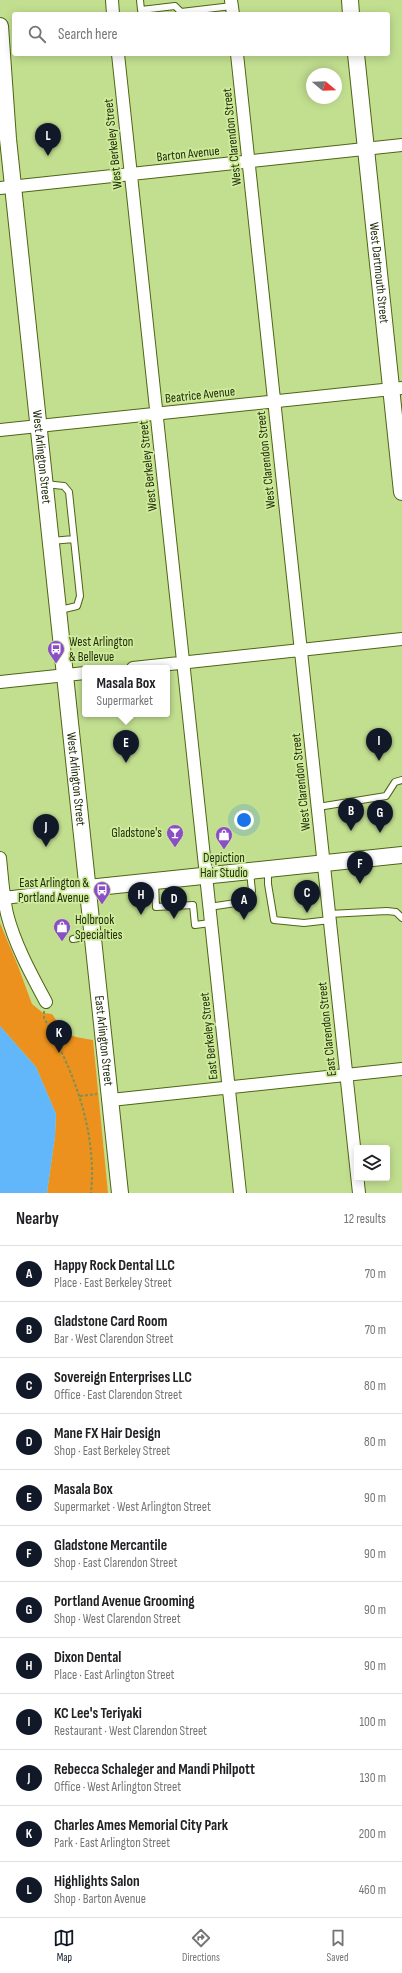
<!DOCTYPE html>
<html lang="en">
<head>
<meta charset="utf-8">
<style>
  body { margin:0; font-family:"Sofia Sans Condensed",sans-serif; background:#f2f2f2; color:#202124 }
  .controls { position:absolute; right:12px; bottom:12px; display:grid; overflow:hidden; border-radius:4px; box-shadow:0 2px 10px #0003 }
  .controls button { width:36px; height:36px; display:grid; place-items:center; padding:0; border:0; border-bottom:1px solid #e0e0e0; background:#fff; color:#202124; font:20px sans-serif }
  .compass { position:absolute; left:306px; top:68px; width:36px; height:36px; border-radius:50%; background:#fff; box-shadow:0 2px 10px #0003; rotate:109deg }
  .you { position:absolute; left:244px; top:820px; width:14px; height:14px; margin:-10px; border:3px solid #fff; border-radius:50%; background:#1a73e8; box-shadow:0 0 0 6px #1a73e833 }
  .badge { display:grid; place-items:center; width:26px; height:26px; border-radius:50%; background:#111827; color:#fff; font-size:13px; font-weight:700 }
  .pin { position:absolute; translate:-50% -33px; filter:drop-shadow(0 1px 2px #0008) }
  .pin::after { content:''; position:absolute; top:21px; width:14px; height:12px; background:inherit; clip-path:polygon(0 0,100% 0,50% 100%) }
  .popup { position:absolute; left:82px; top:665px; width:88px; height:52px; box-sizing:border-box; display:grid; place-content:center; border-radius:4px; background:#fff; filter:drop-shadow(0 1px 3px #0005); font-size:13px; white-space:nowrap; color:#757577 }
  .popup b { font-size:15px; color:#202124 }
  .popup::after { content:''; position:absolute; left:50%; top:100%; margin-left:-8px; border:8px solid transparent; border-top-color:#fff }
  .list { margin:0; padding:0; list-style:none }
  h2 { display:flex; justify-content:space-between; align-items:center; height:52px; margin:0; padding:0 16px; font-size:17px }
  h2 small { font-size:13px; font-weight:400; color:#757577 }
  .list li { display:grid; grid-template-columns:26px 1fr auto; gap:12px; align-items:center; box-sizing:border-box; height:56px; padding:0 16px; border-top:1px solid #e0e0e0 }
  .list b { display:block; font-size:15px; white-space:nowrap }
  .list p { margin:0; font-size:13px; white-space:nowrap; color:#757577 }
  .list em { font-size:13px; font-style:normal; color:#757577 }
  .icon { flex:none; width:22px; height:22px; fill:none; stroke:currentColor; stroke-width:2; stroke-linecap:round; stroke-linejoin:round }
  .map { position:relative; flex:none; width:402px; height:1193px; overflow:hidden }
  .search { position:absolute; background:#fff; box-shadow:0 2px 10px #0003; left:12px; right:12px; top:12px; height:44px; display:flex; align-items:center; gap:10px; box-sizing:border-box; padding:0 14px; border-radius:4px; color:#757577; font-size:15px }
  .sheet { height:724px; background:#fff }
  nav { display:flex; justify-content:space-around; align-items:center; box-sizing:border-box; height:56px; border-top:1px solid #e0e0e0; background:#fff; font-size:11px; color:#757577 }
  nav a { display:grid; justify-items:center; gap:2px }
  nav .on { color:#111827 }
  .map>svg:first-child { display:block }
</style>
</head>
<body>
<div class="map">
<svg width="402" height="1193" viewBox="0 0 402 1193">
  <rect width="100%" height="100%" fill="#c2df90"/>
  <path fill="#ec911d" d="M 0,923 L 18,966 L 32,1004 L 43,1013 L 52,1014 C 68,1037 65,1035 93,1040 L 108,1193 L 47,1193 L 55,1136 L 56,1114 L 36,1067 L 0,1026 Z"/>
  <path fill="#62b7fb" d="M 0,1026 L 36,1067 L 56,1114 L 55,1136 L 47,1193 L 0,1193 Z"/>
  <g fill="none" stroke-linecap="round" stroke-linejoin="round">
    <defs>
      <path id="lane" d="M 140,0 L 141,10 L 175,6 L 181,12 L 232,6
        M 45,484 L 64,486 L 69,492 L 80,596 L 77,606 L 60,610
        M 51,541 L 74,539
        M 318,807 L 386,796 L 395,782 L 402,780
        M 268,870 L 268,884 L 274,920 L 304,923 L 330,920
        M 155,882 L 156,907 L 193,905 L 195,925 L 210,923
        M 209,907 L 249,901 L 252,891 L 250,872
        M 329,914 L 387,911 L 396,912 L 402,918
        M 73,939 L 91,936"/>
      <path id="street" d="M 112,0 L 113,14
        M 231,0 L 233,14
        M 118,54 L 240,1193
        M 237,54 L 359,1193
        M 0,188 L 402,145
        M 0,430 L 402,388
        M 133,668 L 402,639
        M 0,682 L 85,673
        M 0,858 C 2,877 3,896 7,914 C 15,945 31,974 46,1002
        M 4,898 L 88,888
        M 111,1100 L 402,1069"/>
      <g id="secondary">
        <path d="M 350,0 L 351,14"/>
        <path id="s1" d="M 0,26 L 8,139 L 120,1193"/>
        <path id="s2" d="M 356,54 L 402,492"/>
        <path d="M 88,888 L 402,855"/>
      </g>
    </defs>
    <use href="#lane" stroke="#4e6514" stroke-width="8"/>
    <use href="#street" stroke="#4e6514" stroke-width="14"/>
    <use href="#secondary" stroke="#4e6514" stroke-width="18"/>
    <path stroke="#7c9157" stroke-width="2" stroke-dasharray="3 2" stroke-linecap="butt" d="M 44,1011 L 44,1018 C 74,1072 97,1130 91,1193
      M 80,1096 L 97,1094"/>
    <use href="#lane" stroke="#fff" stroke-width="6"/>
    <use href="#street" stroke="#fff" stroke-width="12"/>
    <use href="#secondary" stroke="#fff" stroke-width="16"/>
  </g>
  <defs>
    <symbol id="bus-pin" viewBox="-11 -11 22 30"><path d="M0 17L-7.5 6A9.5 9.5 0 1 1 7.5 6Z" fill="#8b4fc5" stroke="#cfec9c"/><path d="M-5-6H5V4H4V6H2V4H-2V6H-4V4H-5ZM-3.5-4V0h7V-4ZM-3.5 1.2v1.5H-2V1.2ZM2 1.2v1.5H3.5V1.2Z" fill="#fff"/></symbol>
    <symbol id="bar-pin" viewBox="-11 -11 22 30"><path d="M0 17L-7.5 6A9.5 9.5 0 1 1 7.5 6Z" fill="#8b4fc5" stroke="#cfec9c"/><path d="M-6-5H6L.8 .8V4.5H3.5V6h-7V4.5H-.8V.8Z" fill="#fff"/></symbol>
    <symbol id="shop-pin" viewBox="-11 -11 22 30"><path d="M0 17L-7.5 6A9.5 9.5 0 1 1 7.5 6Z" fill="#8b4fc5" stroke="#cfec9c"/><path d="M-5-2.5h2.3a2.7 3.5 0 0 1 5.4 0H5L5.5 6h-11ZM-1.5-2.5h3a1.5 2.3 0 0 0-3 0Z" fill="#fff"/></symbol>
  </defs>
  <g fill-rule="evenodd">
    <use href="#bus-pin" x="46" y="639" width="20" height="27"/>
    <use href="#bar-pin" x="165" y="823" width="20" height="27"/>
    <use href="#shop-pin" x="214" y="825" width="20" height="27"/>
    <use href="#bus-pin" x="92" y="880" width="20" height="27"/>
    <use href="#shop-pin" x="52" y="917" width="20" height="27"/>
  </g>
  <g text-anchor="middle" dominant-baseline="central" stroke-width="3.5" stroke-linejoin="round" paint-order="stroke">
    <g font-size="13" fill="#232d0d" stroke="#cfec9c">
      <text transform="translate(232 137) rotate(-96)">West Clarendon Street</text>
      <text transform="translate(113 144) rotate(-96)">West Berkeley Street</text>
      <text transform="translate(188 154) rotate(-6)">Barton Avenue</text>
      <text stroke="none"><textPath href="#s2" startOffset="220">West Dartmouth Street</textPath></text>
      <text transform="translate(200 395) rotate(-6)">Beatrice Avenue</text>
      <text stroke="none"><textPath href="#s1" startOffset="433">West Arlington Street</textPath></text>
      <text transform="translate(266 460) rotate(-96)">West Clarendon Street</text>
      <text transform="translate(148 466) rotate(-96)">West Berkeley Street</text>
      <text stroke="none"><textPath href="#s1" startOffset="757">West Arlington Street</textPath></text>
      <text transform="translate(301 782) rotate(-96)">West Clarendon Street</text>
      <text transform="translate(327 1029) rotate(-96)">East Clarendon Street</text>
      <text transform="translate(209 1036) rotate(-96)">East Berkeley Street</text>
      <text stroke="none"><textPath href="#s1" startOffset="1020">East Arlington Street</textPath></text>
    </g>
    <g font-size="13" fill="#232d0d" stroke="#cfec9c" text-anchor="start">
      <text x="69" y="642">West Arlington<tspan x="69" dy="15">&amp; Bellevue</tspan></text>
      <text x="162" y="833" text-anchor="end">Gladstone's</text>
      <text x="224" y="858" text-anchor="middle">Depiction<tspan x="224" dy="15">Hair Studio</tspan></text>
      <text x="89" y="883" text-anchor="end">East Arlington &amp;<tspan x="89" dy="15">Portland Avenue</tspan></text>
      <text x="75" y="920">Holbrook<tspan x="75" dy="15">Specialties</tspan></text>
    </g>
  </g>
</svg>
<div class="controls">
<button><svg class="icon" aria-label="layers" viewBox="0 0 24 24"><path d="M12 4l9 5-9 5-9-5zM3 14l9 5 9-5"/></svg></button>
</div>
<svg class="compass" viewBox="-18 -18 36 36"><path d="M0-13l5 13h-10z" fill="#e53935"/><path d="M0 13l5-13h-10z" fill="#757577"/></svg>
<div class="you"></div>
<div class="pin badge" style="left:244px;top:920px">A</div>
<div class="pin badge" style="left:351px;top:831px">B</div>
<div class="pin badge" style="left:307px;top:913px">C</div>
<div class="pin badge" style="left:174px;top:919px">D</div>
<div class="pin badge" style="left:126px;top:763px">E</div>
<div class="popup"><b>Masala Box</b>Supermarket</div>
<div class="pin badge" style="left:360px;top:884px">F</div>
<div class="pin badge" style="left:380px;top:833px">G</div>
<div class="pin badge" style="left:141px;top:915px">H</div>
<div class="pin badge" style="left:379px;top:761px">I</div>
<div class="pin badge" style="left:46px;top:847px">J</div>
<div class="pin badge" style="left:59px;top:1053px">K</div>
<div class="pin badge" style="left:48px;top:156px">L</div>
<div class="search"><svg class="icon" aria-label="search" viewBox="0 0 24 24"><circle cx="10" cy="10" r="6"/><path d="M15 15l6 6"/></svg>Search here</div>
</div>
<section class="sheet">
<h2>Nearby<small>12 results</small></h2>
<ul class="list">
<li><span class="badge">A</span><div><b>Happy Rock Dental LLC</b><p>Place · East Berkeley Street</p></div><em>70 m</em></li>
<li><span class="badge">B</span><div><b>Gladstone Card Room</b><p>Bar · West Clarendon Street</p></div><em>70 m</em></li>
<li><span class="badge">C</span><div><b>Sovereign Enterprises LLC</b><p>Office · East Clarendon Street</p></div><em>80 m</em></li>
<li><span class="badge">D</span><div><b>Mane FX Hair Design</b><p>Shop · East Berkeley Street</p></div><em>80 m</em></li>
<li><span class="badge">E</span><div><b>Masala Box</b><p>Supermarket · West Arlington Street</p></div><em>90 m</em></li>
<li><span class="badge">F</span><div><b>Gladstone Mercantile</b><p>Shop · East Clarendon Street</p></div><em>90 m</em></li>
<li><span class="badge">G</span><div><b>Portland Avenue Grooming</b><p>Shop · West Clarendon Street</p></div><em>90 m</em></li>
<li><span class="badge">H</span><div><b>Dixon Dental</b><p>Place · East Arlington Street</p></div><em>90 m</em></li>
<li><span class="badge">I</span><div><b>KC Lee's Teriyaki</b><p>Restaurant · West Clarendon Street</p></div><em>100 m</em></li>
<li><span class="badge">J</span><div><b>Rebecca Schaleger and Mandi Philpott</b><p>Office · West Arlington Street</p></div><em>130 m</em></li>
<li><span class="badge">K</span><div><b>Charles Ames Memorial City Park</b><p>Park · East Arlington Street</p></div><em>200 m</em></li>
<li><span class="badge">L</span><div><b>Highlights Salon</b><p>Shop · Barton Avenue</p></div><em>460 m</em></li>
</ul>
</section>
<nav>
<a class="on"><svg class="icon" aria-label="map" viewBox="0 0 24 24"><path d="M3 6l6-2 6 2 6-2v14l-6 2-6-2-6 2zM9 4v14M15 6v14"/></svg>Map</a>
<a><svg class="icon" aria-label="directions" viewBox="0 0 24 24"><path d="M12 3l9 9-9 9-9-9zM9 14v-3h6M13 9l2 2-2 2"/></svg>Directions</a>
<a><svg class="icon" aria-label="saved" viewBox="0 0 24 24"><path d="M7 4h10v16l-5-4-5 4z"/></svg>Saved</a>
</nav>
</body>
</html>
